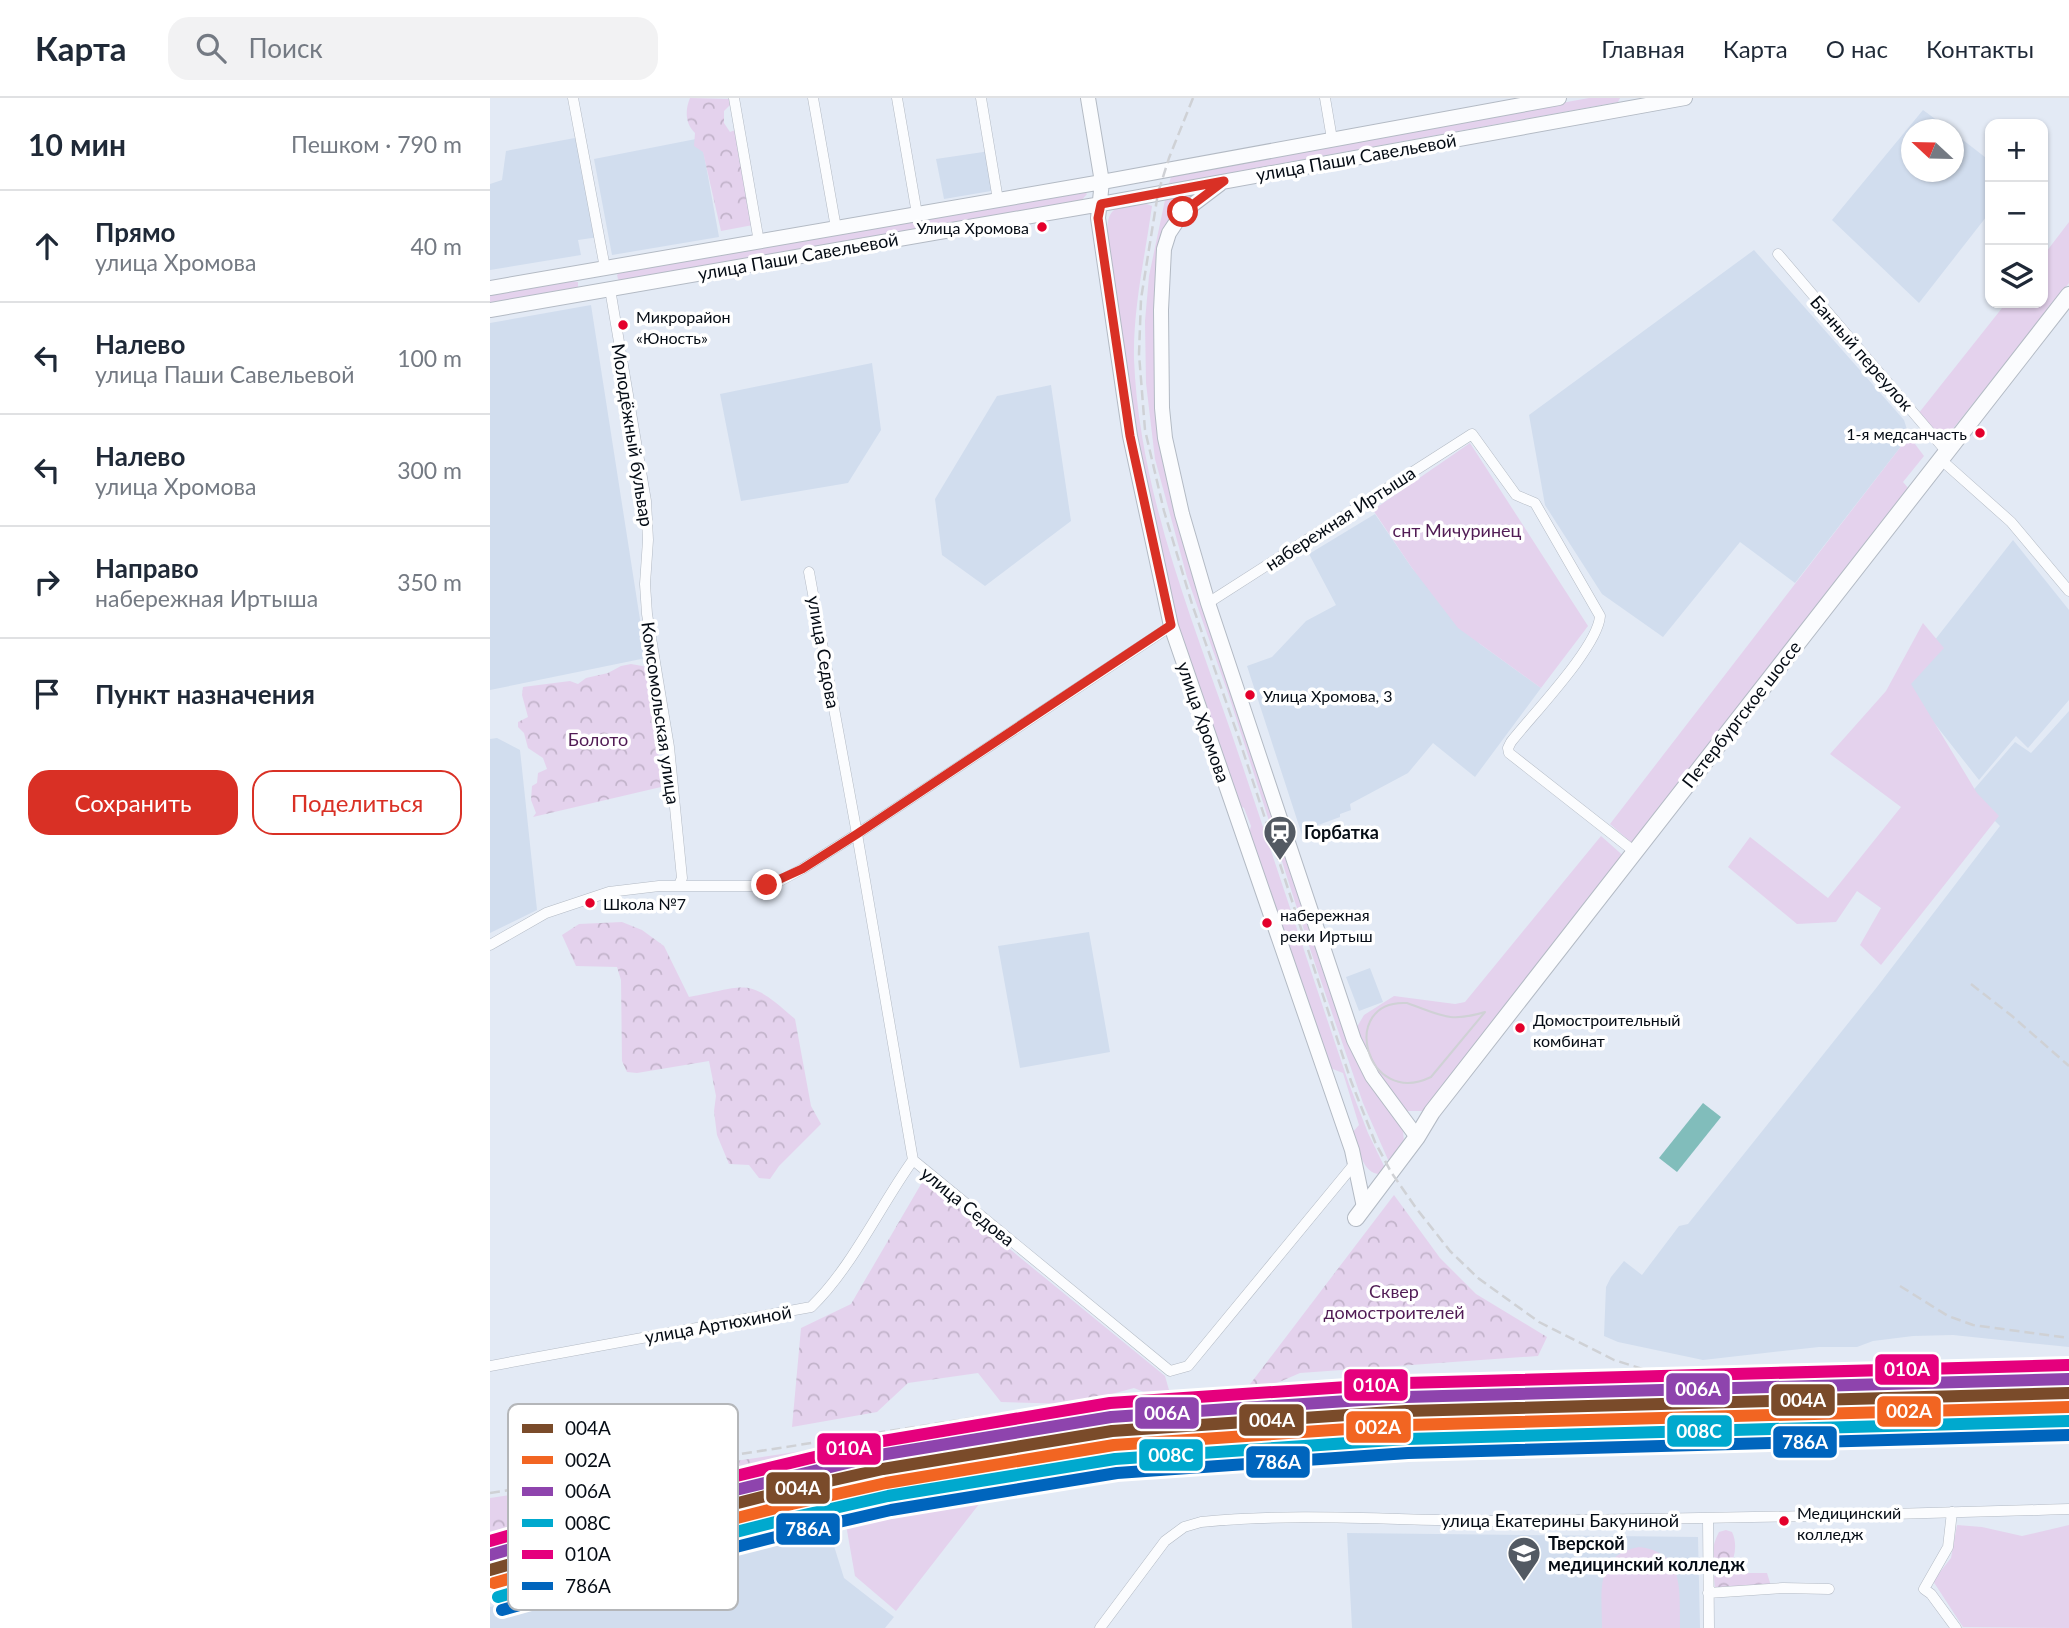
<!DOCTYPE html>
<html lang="ru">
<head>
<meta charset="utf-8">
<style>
  body { margin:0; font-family:Lato,sans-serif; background:#f2f2f3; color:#1f2937 }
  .controls { position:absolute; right:21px; top:21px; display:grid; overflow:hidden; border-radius:14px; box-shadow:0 2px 5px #0004 }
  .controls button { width:63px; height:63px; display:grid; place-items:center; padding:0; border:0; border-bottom:2px solid #e0e1e3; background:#fff; color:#1f2937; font:35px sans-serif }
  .compass { position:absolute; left:1411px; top:21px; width:63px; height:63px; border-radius:50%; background:#fff; box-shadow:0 2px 5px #0004; rotate:292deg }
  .stop { position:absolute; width:21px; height:21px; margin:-16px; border:5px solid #d93025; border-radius:50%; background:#fff }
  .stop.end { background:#d93025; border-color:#fff; box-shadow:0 2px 7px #0008 }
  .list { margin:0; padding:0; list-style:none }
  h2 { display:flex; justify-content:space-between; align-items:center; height:91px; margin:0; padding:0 28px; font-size:30px }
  h2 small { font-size:23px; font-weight:400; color:#747a83 }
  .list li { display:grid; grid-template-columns:46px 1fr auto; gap:21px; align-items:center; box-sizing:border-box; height:112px; padding:0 28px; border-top:2px solid #e0e1e3 }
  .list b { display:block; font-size:26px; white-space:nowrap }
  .list p { margin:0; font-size:23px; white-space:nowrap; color:#747a83 }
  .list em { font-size:23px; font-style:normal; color:#747a83 }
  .actions { display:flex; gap:14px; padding:21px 28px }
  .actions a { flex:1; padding:16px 0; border:2px solid #d93025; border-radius:21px; text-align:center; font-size:24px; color:#d93025 }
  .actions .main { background:#d93025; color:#fff }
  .icon { flex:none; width:38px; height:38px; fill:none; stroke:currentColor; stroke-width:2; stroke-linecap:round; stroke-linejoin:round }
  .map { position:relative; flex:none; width:1579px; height:1530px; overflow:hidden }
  header { display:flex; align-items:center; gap:42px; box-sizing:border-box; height:98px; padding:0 35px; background:#fff; border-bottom:2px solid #e0e1e3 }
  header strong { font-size:33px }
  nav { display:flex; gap:38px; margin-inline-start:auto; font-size:24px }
  .search { width:490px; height:63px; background:#f2f2f3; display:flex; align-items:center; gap:18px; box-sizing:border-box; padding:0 24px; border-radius:21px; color:#747a83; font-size:26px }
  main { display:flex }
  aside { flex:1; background:#fff }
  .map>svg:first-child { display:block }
</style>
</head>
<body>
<header>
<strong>Карта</strong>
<div class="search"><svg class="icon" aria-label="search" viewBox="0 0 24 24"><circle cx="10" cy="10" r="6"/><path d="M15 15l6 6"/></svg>Поиск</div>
<nav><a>Главная</a><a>Карта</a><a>О нас</a><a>Контакты</a></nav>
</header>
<main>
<aside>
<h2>10 мин<small>Пешком · 790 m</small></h2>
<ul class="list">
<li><svg class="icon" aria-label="ahead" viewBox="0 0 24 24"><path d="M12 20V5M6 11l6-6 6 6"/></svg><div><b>Прямо</b><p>улица Хромова</p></div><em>40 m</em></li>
<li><svg class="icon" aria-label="left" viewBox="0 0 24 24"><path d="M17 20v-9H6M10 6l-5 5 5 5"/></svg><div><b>Налево</b><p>улица Паши Савельевой</p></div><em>100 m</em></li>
<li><svg class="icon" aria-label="left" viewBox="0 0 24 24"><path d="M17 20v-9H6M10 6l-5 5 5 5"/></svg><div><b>Налево</b><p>улица Хромова</p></div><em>300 m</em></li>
<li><svg class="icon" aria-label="right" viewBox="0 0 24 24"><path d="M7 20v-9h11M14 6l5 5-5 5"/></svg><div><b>Направо</b><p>набережная Иртыша</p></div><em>350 m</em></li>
<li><svg class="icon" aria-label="arrive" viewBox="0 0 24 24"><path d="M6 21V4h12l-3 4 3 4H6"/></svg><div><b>Пункт назначения</b></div></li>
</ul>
<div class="actions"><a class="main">Сохранить</a><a>Поделиться</a></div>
</aside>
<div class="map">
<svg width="1579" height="1530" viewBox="0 0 1579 1530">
  <defs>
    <pattern id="forest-crowns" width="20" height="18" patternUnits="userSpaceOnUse" patternTransform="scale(1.75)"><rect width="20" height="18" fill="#e4d2ed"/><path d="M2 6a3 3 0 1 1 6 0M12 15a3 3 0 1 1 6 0" fill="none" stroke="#c2b3ca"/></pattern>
  </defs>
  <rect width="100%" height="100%" fill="#e3eaf5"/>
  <path fill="#d1ddee" d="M 1433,12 L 1459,31 L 1422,32 L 1422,74 L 1464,74 L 1464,35 L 1500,63 L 1500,114 L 1429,205 L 1342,122 Z
    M 90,39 L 109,139 L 88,142 L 91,157 L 0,172 L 0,86 L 12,82 L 16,53 Z
    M 211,40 L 229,139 L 122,157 L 104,61 Z
    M 500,53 L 507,92 L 454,101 L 446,61 Z
    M 1264,152 L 1414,322 L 1419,338 L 1305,485 L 1250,444 L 1173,539 L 1112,496 L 1055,407 L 1039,317 Z
    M 101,207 L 156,560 L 0,592 L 0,225 Z
    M 382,265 L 391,332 L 358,385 L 251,403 L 230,296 Z
    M 561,287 L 581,423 L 495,488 L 452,457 L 445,401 L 507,298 Z
    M 885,416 L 922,470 L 990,546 L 1051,590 L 985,679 L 943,645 L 918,675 L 860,706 L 861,712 L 850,716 L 850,719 L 823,729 L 824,733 L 812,737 L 757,568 L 782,559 L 816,523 L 846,507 L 819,456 Z
    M 1523,442 L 1579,512 L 1579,602 L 1538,650 L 1526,638 L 1489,682 L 1412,584 Z
    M 1579,613 L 1579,1249 L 1463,1237 L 1423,1238 L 1383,1243 L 1367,1249 L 1329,1249 L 1213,1262 L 1128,1244 L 1114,1238 L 1116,1189 L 1121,1179 L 1134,1163 L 1152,1177 L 1189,1128 L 1198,1126 L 1387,889 L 1510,728 L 1479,697 L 1525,644 L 1541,655 Z
    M 7,640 L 30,652 L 47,812 L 0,835 L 0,641 Z
    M 599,834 L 620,954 L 530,970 L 508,848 Z
    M 880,870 L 893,904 L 869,913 L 856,879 Z
    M 339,1432 L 354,1480 L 404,1519 L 395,1530 L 0,1530 L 0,1509 Z
    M 857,1435 L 1208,1439 L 1210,1530 L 862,1530 Z"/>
  <path fill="#e4d2ed" d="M 1099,0 L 1130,0 L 1128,4 L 679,86 L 682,75 Z
    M 594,93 L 597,96 L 591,103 L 130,183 L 128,181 L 127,177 L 130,174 Z
    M 705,95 L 680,120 L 673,132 L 667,322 L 873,973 L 913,1033 L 914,1044 L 899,1064 L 873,1005 L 821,854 L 739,598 L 697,479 L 665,361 L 656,285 L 655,223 L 659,178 L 675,102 Z
    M 654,105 L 662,108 C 655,159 643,209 644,261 C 649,390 699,513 741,634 C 781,751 819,869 859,986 L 878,1035 L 895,1070 L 890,1076 C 873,1076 869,1052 864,1038 L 863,1034 L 869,1027 L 853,975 L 840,970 L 759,735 L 761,728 L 754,710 L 748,707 L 685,526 L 654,387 L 617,137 C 617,105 628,110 654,105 Z
    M 1579,124 L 1579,185 L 1454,342 L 1428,316 L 1516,205 L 1553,205 L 1553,158 Z
    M 82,183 L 88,184 L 88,191 L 0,206 L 0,196 Z
    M 1419,338 L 1434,358 L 1413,384 L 1419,391 L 1144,747 L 1120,726 Z
    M 980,345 L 1098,528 L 1051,590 L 968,530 L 922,470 L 883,412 Z
    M 1433,525 L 1454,550 L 1421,586 L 1487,695 L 1509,718 L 1391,867 L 1370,847 L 1391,810 L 1367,793 L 1346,824 L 1307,826 L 1238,769 L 1260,739 L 1338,800 L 1411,709 L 1340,656 L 1396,593 Z
    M 1111,738 L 1137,761 L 1089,821 L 1081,822 L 934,1013 L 916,1013 L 900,996 L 869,941 L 867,929 L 874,917 L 904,898 L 965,906 L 975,904 Z
    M 491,1390 L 493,1401 L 406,1513 L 365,1478 L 355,1421 Z
    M 1467,1427 L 1492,1429 L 1532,1438 L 1579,1427 L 1579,1530 L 1473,1529 L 1443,1483 L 1461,1460 Z
    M 1149,1449 C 1196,1454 1189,1494 1190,1530 L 1112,1530 C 1112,1495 1104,1457 1149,1449 Z"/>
  <path fill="url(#forest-crowns)" d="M 200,0 L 239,1 L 240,7 L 234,13 L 234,25 L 240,34 L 245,32 L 263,127 L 231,133 L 213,54 L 204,48 L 205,35 C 195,25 195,12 200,0 Z
    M 141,566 L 158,569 L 163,579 L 171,689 L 43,719 L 46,715 L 41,702 L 42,688 L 47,685 L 48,675 L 57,671 L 53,660 L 38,650 L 34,635 L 28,629 L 28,624 L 38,619 L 32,597 L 33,589 L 80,583 L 88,586 L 96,580 L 118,575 L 131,568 Z
    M 132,824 L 152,832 L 174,848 L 199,899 C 258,888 257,878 305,921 L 321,1008 L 331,1026 L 289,1068 L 280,1081 L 269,1080 L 259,1067 L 239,1066 L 227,1037 L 224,1013 L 226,998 L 219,963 L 147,975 L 137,974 L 132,963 L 131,882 L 127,869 L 86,868 L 72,837 L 89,826 Z
    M 434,1081 L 675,1278 L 683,1306 L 644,1290 L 585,1306 L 511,1304 L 488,1275 L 418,1285 L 387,1314 L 302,1329 L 311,1230 L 361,1206 Z
    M 904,1097 L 950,1160 L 986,1196 L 1057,1239 L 1048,1258 L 810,1275 L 748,1302 Z
    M 351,1347 L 356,1358 L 276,1378 L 0,1436 L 0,1400 Z
    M 1236,1432 L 1242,1434 C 1247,1444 1246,1459 1239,1469 L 1226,1469 C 1220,1458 1223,1445 1229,1434 Z
    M 1258,1475 L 1277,1475 L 1281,1488 L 1225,1491 L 1224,1478 Z"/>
  <path fill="#81bdbb" d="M 1213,1005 L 1231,1019 L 1187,1074 L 1169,1060 Z"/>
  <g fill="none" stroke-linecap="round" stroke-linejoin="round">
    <defs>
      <path id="street" d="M 83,0 L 115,170
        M 244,0 L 269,144
        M 323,0 L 346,130
        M 407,0 L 427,116
        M 491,0 L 508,102
        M 835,0 L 842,41
        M 1288,156 L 1456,353
        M 120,191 L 156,403 L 158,442 L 155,486 L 157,516 L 179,649 L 192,780 L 189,787
        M 1457,367 L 1521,424 L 1579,493
        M 319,474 L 367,736 L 423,1062 L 680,1273 L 698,1268 L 866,1064
        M 718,505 L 982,336 L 1026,397 L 1045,405 L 1110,518 C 1108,549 1042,617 1021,644 L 1018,650 L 1019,655 L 1145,754
        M 0,847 L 56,815 L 119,794 L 169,788 L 260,788 L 277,787 L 288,784 L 312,771 L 367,736 L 681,528
        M 0,1268 L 321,1209 C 361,1171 390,1108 423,1062
        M 1462,1414 L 1458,1449 L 1434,1491 L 1441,1496 L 1466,1530
        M 1218,1421 L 1219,1530
        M 1218,1495 L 1293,1490 L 1339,1491
        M 610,1530 L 675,1443 L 694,1429 L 711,1424 C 811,1414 913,1423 1013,1423 C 1202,1421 1390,1417 1579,1411"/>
      <path id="secondary" d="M 598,0 L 612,84 L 608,120 L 640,338 L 681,528 L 862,1052 L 874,1109
        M 730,86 L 693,114 L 679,135 L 674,151 L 671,212 L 672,310 L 675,340 L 692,416 L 718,505 L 864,942 L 882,978 L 927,1039
        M 0,190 L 612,84 L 1069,0
        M 0,212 L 611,106 L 1195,0"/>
      <path id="primary" d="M 866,1120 L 927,1039 L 942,1014 L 1579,197"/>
    </defs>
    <use href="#street" stroke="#b3bac4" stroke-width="11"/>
    <use href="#secondary" stroke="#b3bac4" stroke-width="16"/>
    <use href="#primary" stroke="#b3bac4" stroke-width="18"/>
    <use href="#street" stroke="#fbfcfe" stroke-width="10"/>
    <use href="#secondary" stroke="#fbfcfe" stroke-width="14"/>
    <use href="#primary" stroke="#fbfcfe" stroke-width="16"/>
    <path stroke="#cfd1d5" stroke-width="2" d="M 917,905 C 951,917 958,925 995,914 L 941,979 C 875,1011 848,901 917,905 Z"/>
    <path stroke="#cfd1d5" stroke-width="2.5" stroke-dasharray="10 5" stroke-linecap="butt" d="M 703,0 L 679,60 L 668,95 L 651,201 L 649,256 L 655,332 L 674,413 L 702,506 L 748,638 L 861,983 L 885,1044 L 901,1074 L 926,1110 L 960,1153 L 988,1180 L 1049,1224 L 1124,1262 L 1178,1279 L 1217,1287 L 1271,1292 L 1579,1283
      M 1481,886 L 1522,918 L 1579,968
      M 1410,1188 L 1458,1218 L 1483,1227 L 1579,1240
      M 0,1395 L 508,1316 L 593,1313 L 647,1316 L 691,1315 L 840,1304 L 1124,1295 L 1199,1299 L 1243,1298"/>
    <defs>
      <path id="rail-1" d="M 0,1472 L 129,1435 L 299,1392 L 393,1371 L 622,1333 L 916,1313 L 1579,1295"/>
      <path id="rail-2" d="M 4,1485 L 133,1449 L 302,1406 L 396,1385 L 624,1347 L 917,1327 L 1579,1309"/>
      <path id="rail-3" d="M 0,1457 L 126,1421 L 390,1357 L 621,1319 L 916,1299 L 1579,1281"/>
      <path id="rail-4" d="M 8,1499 L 136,1462 L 305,1419 L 398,1398 L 625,1361 L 917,1341 L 1579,1323"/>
      <path id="rail-5" d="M 0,1443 L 122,1408 L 387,1344 L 620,1305 L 915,1285 L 1578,1267"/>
      <path id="rail-6" d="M 12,1512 L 140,1476 L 309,1433 L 401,1412 L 627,1375 L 918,1355 L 1579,1337"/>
    </defs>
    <use href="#rail-1" stroke="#fff" stroke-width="18"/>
    <use href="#rail-2" stroke="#fff" stroke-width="18"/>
    <use href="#rail-3" stroke="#fff" stroke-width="18"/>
    <use href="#rail-4" stroke="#fff" stroke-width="18"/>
    <use href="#rail-5" stroke="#fff" stroke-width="18"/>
    <use href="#rail-6" stroke="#fff" stroke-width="18"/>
    <use href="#rail-1" stroke="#7a4b2a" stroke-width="12"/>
    <use href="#rail-2" stroke="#f26522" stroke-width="12"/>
    <use href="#rail-3" stroke="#8e44ad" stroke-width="12"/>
    <use href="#rail-4" stroke="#00a9ce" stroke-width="12"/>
    <use href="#rail-5" stroke="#e5007d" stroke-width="12"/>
    <use href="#rail-6" stroke="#0065bd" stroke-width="12"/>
  </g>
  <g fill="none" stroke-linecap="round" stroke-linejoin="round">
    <path stroke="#d93025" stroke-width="9" d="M 277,787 L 312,771 L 367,736 L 681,527 L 640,338 L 608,120 L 611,106 L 734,83 L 693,114"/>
  </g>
  <defs>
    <symbol id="station-pin" viewBox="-11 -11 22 30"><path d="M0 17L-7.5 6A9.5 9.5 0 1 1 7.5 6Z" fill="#535a63" stroke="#fff"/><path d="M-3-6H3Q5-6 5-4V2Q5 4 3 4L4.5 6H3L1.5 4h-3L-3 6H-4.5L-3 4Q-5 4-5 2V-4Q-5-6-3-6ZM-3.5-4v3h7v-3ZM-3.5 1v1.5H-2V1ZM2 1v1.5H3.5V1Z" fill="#fff"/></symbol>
    <symbol id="university-pin" viewBox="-11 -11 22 30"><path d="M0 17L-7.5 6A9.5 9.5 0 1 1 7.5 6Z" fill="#535a63" stroke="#fff"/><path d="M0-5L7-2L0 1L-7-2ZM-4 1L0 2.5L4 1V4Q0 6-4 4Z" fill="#fff"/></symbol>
  </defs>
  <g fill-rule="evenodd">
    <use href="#station-pin" x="771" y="715" width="38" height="52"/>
    <use href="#university-pin" x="1015" y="1436" width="38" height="52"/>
  </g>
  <g fill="#e4002b" stroke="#fff" stroke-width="2.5">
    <circle cx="552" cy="129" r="6"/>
    <circle cx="133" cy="227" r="6"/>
    <circle cx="1490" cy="335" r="6"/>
    <circle cx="760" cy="597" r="6"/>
    <circle cx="100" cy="805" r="6"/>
    <circle cx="777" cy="825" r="6"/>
    <circle cx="1030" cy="930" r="6"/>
    <circle cx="1294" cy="1423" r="6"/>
  </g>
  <g text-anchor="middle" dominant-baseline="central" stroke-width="7" stroke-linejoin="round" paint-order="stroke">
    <g font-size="16" fill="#050c15" stroke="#fff" text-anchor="start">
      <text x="539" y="129" text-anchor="end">Улица Хромова</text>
      <text x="146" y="218">Микрорайон<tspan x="146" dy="21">«Юность»</tspan></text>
      <text x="1477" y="335" text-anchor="end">1-я медсанчасть</text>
      <text x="773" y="597">Улица Хромова, 3</text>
      <text x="113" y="805">Школа №7</text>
      <text x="790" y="816">набережная<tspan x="790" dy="21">реки Иртыш</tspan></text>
      <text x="1043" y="921">Домостроительный<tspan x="1043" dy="21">комбинат</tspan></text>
      <text x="1307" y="1414">Медицинский<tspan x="1307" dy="21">колледж</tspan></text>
    </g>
    <g font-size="18" fill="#050c15" stroke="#fff">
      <text transform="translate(866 59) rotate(-10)">улица Паши Савельевой</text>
      <text transform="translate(308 158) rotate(-10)">улица Паши Савельевой</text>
      <text transform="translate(1372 255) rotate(49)">Банный переулок</text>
      <text transform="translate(143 337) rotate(81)">Молодёжный бульвар</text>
      <text transform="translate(850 420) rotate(-33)">набережная Иртыша</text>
      <text transform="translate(334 554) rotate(80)">улица Седова</text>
      <text transform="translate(171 615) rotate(82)">Комсомольская улица</text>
      <text transform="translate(1251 616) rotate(-52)">Петербургское шоссе</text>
      <text transform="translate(714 624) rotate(71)">улица Хромова</text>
      <text transform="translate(478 1108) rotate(39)">улица Седова</text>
      <text transform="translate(228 1226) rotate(-10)">улица Артюхиной</text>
      <text x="1070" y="1422">улица Екатерины Бакуниной</text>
    </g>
    <g font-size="18" fill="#511c55" stroke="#fff">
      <text x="967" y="432">снт Мичуринец</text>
      <text x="108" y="641">Болото</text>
      <text x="904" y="1193">Сквер<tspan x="904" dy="21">домостроителей</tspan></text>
    </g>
    <g font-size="18" font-weight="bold" fill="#050c15" stroke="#fff" text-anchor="start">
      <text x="814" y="734">Горбатка</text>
      <text x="1058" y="1445">Тверской<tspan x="1058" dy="21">медицинский колледж</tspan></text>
    </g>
  </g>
  <rect x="18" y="1306" width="230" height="206" rx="10" fill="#fff" stroke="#b4b6b9" stroke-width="2"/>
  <rect x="32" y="1326" width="31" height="9" fill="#7a4b2a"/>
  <rect x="32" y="1358" width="31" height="8" fill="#f26522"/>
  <rect x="32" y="1389" width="31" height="9" fill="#8e44ad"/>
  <rect x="32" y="1421" width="31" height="8" fill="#00a9ce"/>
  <rect x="32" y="1452" width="31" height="9" fill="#e5007d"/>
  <rect x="32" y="1484" width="31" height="8" fill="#0065bd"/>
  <g font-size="19" fill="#050c15">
    <text x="75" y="1337">004А</text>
    <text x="75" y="1369">002А</text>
    <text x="75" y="1400">006А</text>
    <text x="75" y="1432">008С</text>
    <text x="75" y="1463">010А</text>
    <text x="75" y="1495">786А</text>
  </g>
  <g stroke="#fff" stroke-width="2.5">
    <rect x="1384" y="1255" width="66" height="33" rx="7" fill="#e5007d"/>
    <rect x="853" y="1270" width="66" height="34" rx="7" fill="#e5007d"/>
    <rect x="1175" y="1274" width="66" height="34" rx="7" fill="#8e44ad"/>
    <rect x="1280" y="1285" width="66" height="34" rx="7" fill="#7a4b2a"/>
    <rect x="1386" y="1297" width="66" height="33" rx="7" fill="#f26522"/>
    <rect x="644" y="1298" width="66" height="34" rx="7" fill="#8e44ad"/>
    <rect x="748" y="1305" width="67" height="34" rx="7" fill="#7a4b2a"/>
    <rect x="855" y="1312" width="67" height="34" rx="7" fill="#f26522"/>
    <rect x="1176" y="1316" width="67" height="34" rx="7" fill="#00a9ce"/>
    <rect x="1282" y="1327" width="66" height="34" rx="7" fill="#0065bd"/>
    <rect x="326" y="1334" width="66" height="34" rx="7" fill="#e5007d"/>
    <rect x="648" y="1340" width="66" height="34" rx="7" fill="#00a9ce"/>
    <rect x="755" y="1347" width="66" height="34" rx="7" fill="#0065bd"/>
    <rect x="275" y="1373" width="66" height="34" rx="7" fill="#7a4b2a"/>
    <rect x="285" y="1414" width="66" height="34" rx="7" fill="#0065bd"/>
  </g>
  <g font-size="19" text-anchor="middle" font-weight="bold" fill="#fff">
    <text x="1417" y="1278">010А</text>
    <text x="886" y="1294">010А</text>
    <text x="1208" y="1298">006А</text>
    <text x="1313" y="1309">004А</text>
    <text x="1419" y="1320">002А</text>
    <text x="677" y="1322">006А</text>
    <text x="782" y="1329">004А</text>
    <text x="888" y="1336">002А</text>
    <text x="1209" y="1340">008С</text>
    <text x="1315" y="1351">786А</text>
    <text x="359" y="1357">010А</text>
    <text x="681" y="1364">008С</text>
    <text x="788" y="1371">786А</text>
    <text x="308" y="1397">004А</text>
    <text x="318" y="1438">786А</text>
  </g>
</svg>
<div class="controls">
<button>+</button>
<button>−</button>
<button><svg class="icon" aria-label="layers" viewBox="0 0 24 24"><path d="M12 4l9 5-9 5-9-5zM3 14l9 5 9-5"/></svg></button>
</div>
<svg class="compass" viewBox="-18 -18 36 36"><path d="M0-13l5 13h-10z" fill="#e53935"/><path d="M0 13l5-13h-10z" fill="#747a83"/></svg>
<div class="stop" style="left:693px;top:114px"></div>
<div class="stop end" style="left:277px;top:787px"></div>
</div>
</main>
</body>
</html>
